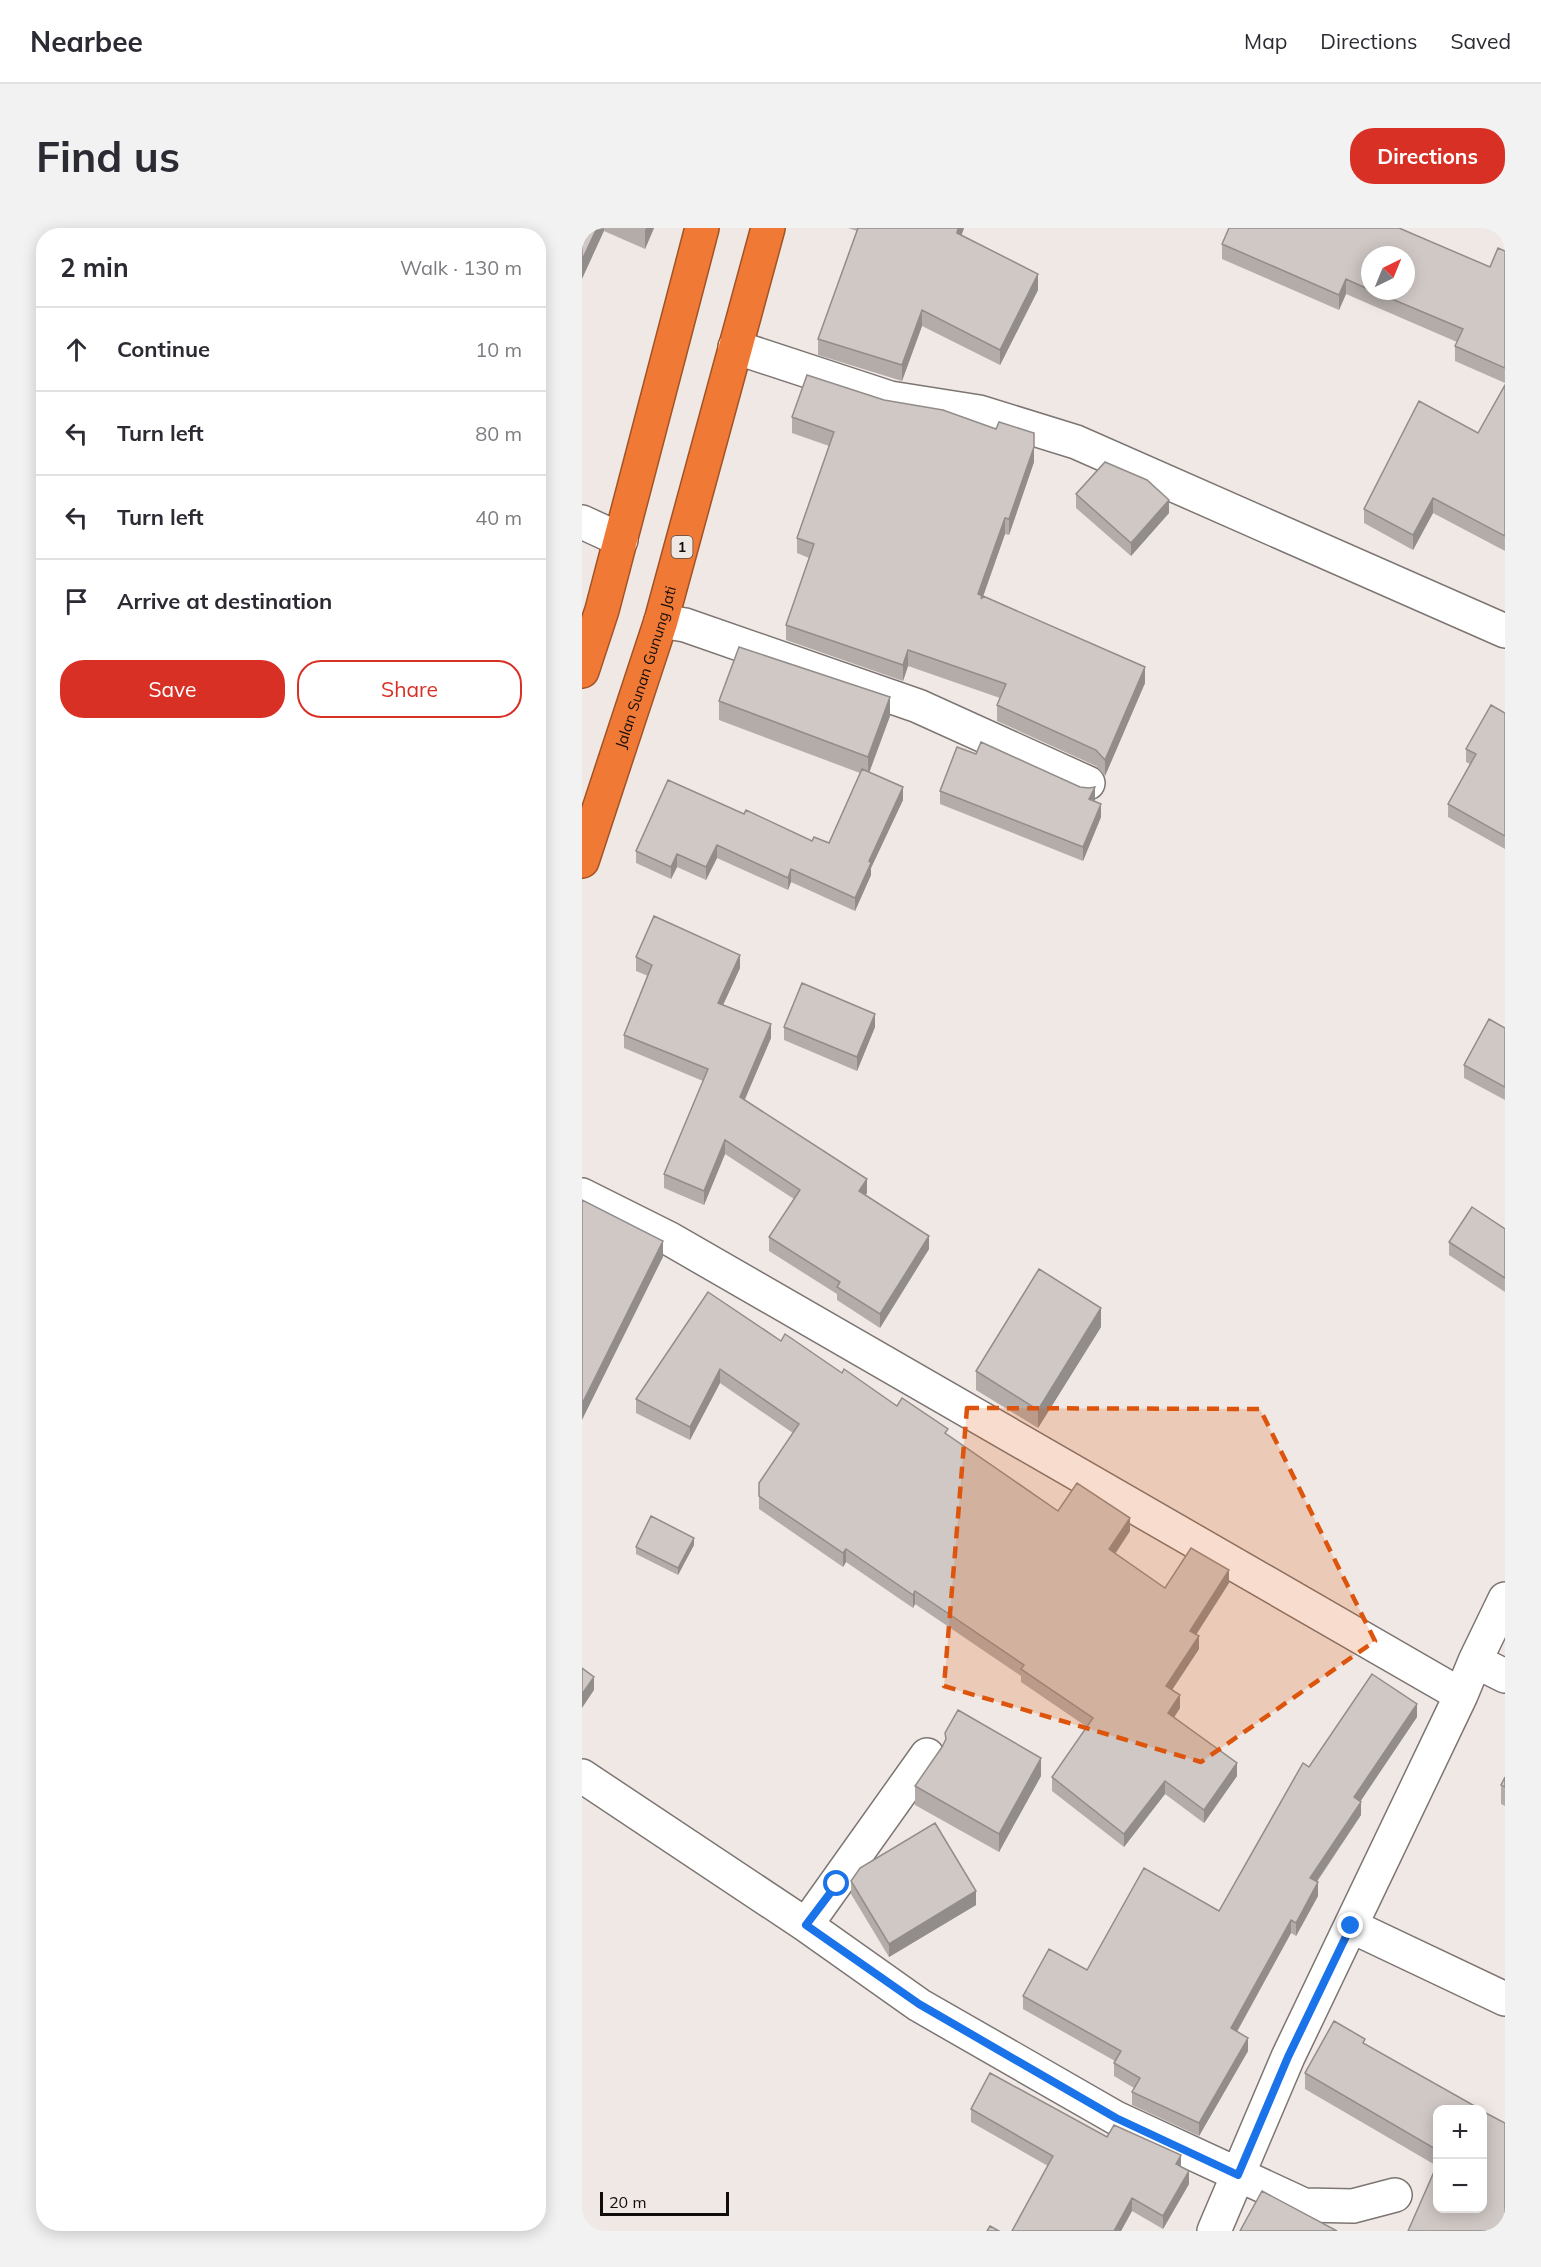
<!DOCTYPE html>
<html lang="en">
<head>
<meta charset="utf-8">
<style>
  body { margin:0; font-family:Mulish,sans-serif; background:#f2f2f3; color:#2b2b33 }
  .controls { position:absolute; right:18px; bottom:18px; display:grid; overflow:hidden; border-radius:12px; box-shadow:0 3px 15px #0003 }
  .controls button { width:54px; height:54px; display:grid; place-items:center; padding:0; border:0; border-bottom:2px solid #e1e1e2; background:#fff; color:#2b2b33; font:30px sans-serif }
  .compass { position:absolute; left:779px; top:18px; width:54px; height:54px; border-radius:50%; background:#fff; box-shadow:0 3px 15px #0003; rotate:43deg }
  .scale { position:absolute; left:18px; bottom:15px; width:129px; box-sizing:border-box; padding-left:6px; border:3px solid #0f0c0b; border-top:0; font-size:16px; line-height:21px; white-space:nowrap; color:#0f0c0b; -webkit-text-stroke:4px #f0e8e4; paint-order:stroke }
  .stop { position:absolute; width:18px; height:18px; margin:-14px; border:4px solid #1a73e8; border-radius:50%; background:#fff }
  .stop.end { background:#1a73e8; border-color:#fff; box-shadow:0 2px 6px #0008 }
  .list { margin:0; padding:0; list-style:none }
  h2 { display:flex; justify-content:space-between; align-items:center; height:78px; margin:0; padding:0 24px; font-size:26px }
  h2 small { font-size:20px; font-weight:400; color:#7c7c81 }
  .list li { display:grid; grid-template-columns:39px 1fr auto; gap:18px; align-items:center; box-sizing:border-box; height:84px; padding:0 24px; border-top:2px solid #e1e1e2 }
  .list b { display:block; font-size:22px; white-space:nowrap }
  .list em { font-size:20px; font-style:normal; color:#7c7c81 }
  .actions { display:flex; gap:12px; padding:18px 24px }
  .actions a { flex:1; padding:14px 0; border:2px solid #d93025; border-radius:24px; text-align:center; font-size:21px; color:#d93025 }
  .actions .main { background:#d93025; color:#fff }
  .icon { flex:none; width:33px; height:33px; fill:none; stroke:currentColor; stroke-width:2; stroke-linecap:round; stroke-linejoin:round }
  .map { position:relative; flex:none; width:923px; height:2003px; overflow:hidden; border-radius:24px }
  header { display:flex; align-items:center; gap:36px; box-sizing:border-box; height:84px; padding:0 30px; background:#fff; border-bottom:2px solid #e1e1e2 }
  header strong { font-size:28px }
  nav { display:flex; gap:33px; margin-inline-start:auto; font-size:21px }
  .intro { display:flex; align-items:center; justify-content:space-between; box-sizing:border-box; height:144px; padding:0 36px }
  h1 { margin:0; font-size:42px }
  .button { padding:15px 27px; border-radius:24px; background:#d93025; color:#fff; font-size:21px; font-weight:700 }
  main { display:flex; gap:36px; padding:0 36px }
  aside { flex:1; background:#fff; border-radius:24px; box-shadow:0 3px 15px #0003 }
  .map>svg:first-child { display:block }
</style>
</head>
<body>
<header>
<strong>Nearbee</strong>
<nav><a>Map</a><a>Directions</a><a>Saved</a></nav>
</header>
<div class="intro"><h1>Find us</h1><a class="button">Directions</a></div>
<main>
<aside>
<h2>2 min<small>Walk · 130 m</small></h2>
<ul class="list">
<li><svg class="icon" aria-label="ahead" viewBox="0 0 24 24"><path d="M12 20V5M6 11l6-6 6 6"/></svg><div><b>Continue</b></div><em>10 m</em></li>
<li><svg class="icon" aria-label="left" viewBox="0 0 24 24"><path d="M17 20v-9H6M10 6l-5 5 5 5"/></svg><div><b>Turn left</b></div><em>80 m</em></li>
<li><svg class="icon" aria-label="left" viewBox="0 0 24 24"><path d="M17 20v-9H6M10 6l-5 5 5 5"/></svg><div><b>Turn left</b></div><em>40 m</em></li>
<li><svg class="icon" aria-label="arrive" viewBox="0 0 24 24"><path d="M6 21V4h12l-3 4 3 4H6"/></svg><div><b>Arrive at destination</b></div></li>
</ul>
<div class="actions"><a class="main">Save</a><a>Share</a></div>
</aside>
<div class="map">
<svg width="923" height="2003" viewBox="0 0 923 2003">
  <rect width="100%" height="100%" fill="#f0e8e4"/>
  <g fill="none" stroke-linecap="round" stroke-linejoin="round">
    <defs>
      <path id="street" d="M 153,119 L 308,170 L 397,184 L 494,214 L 923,403
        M 0,294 L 39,312
        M 79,393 L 103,397 L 336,478 L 506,555
        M 0,967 L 88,1011 L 879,1467
        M 893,1433 L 923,1448
        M 0,1548 L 224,1697 L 337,1777 L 534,1890 L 722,1977 L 771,1978 L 813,1967
        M 224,1697 L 345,1527
        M 769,1698 L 923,1771
        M 632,2003 L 706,1829 L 879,1467 L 893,1433 L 923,1371"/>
      <g id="highway">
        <path d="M 0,443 L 20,382 L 120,0"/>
        <path id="s1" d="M 0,633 L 79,393 L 186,0"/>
      </g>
    </defs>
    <use href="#street" stroke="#7c7572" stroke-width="36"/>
    <use href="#highway" stroke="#a15326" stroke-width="36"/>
    <use href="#street" stroke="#fff" stroke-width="33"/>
    <use href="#highway" stroke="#f07935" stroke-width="33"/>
  </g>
  <path fill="#b3aca9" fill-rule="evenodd" d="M 0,0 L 72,0 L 63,21 L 22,3 Z
    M 266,0 L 382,0 L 379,7 L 456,62 L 418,137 L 340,98 L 320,153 L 236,127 L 236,111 L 275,3 Z
    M 647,0 L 817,0 L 908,39 L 916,20 L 923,23 L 923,155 L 873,133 L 873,118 L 875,114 L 764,66 L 757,82 L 640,31 L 640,16 ZM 788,27 L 824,27 L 824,63 L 788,63 Z
    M 923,157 L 923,323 L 851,285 L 831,322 L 782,295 L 782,281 L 896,205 Z
    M 210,189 L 452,234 L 427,307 L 423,306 L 401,369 L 563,455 L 523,548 L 514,538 L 415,493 L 415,477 L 418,470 L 326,438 L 321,453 L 204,412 L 204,397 L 227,330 L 215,325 L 215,310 L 247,218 L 210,205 Z
    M 494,266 L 587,285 L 549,328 L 494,280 Z
    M 137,473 L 308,488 L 287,544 L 321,572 L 289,640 L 289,647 L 273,683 L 209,654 L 206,662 L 135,630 L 124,652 L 95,639 L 89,651 L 54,635 L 54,623 L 162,586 L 230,613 L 247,615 L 278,545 L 137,492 Z
    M 923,485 L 923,621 L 866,589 L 866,576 L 888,536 L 884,534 L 884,521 Z
    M 358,563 L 513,572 L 512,573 L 519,589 L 501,633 L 358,576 Z
    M 54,729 L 158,740 L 141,777 L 189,810 L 162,872 L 285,965 L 283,967 L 347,1021 L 298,1100 L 255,1072 L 255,1066 L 187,1023 L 187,1009 L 212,971 L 143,926 L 122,977 L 82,960 L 82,946 L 121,853 L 42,820 L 42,807 L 66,748 L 54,743 Z
    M 202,799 L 293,799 L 275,843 L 202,812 Z
    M 923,800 L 923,872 L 882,850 L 882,837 Z
    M 923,1001 L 923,1064 L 867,1027 L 867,1014 Z
    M 519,1099 L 456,1200 L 394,1162 L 394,1143 Z
    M 199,1113 L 260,1145 L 366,1207 L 476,1283 L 548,1303 L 533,1326 L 583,1360 L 647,1355 L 614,1407 L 617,1421 L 590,1462 L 598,1480 L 592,1490 L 655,1548 L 622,1595 L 583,1566 L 542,1619 L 470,1563 L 470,1549 L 505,1499 L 439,1454 L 439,1448 L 333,1376 L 331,1380 L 264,1334 L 261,1339 L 177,1281 L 177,1255 L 211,1205 L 138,1155 L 108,1212 L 54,1185 L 54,1171 Z
    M 112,1317 L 96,1347 L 54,1326 L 54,1319 Z
    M 835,1489 L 778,1573 L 779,1587 L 735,1654 L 736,1668 L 714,1708 L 709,1705 L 655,1804 L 666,1823 L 617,1908 L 550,1877 L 550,1864 L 552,1860 L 532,1848 L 532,1835 L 533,1833 L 441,1781 L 441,1768 L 505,1742 L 637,1683 L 727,1539 Z
    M 363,1505 L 459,1548 L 417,1624 L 333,1577 L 333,1558 L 360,1519 L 363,1512 Z
    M 923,1549 L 923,1578 L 919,1576 L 919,1557 Z
    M 269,1653 L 394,1677 L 307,1729 L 269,1666 Z
    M 783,1817 L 855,1881 L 855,1980 L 855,1938 L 723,1861 L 723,1845 Z
    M 389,1881 L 525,1909 L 599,1938 L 607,1956 L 581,2001 L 550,1983 L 539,2003 L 430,2003 L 466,1938 L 389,1894 Z"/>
  <path fill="#928c8a" d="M 15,0 L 22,0 L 22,3 L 0,51 L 0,32 Z
    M 64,0 L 72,0 L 63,21 L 63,2 Z
    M 376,0 L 382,0 L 375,21 L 375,5 Z
    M 456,46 L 456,62 L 418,137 L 418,122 Z
    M 764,51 L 764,66 L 757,82 L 757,67 Z
    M 340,82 L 340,98 L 320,153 L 320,137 Z
    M 452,219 L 452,234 L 427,307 L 427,291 Z
    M 851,270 L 851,285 L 831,322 L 831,307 Z
    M 587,272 L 587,285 L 549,328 L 549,315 Z
    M 423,290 L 423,306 L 400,371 L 396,366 Z
    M 326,422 L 326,438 L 321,453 L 321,437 Z
    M 563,439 L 563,455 L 523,548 L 523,532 Z
    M 308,469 L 308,488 L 286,548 L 286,529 Z
    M 321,559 L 321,572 L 289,640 L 289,647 L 273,683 L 273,670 L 287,633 Z
    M 513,559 L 513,572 L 507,585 L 507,571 Z
    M 519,576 L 519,589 L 501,633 L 501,619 Z
    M 135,617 L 135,630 L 124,652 L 124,639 Z
    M 95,626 L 95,639 L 89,651 L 89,639 Z
    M 209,641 L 209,654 L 206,662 L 206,650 Z
    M 158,727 L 158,740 L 136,788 L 136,775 Z
    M 293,786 L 293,799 L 275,843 L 275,829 Z
    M 189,796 L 189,810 L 158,883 L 158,869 Z
    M 143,912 L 143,926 L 122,977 L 122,963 Z
    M 285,951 L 285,965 L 277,977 L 277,963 Z
    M 347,1008 L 347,1021 L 298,1100 L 298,1086 Z
    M 81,1013 L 81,1029 L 0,1192 L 0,1176 Z
    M 519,1080 L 519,1099 L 456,1200 L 456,1182 Z
    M 138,1141 L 138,1155 L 108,1212 L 108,1199 Z
    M 548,1290 L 548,1303 L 527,1335 L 527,1321 Z
    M 112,1310 L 112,1317 L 96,1347 L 96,1340 Z
    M 264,1321 L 264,1334 L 261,1339 L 261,1325 Z
    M 647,1342 L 647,1355 L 608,1416 L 608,1403 Z
    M 333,1363 L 333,1376 L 331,1380 L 331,1367 Z
    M 617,1408 L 617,1421 L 584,1471 L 584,1458 Z
    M 12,1449 L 12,1462 L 0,1480 L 0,1466 Z
    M 598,1467 L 598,1480 L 586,1498 L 586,1485 Z
    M 835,1476 L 835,1489 L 772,1583 L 772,1569 Z
    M 459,1530 L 459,1548 L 417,1624 L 417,1606 Z
    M 655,1535 L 655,1548 L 622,1595 L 622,1582 Z
    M 583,1553 L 583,1566 L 542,1619 L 542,1606 Z
    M 779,1574 L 779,1587 L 728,1663 L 728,1650 Z
    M 736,1654 L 736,1668 L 714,1708 L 714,1695 Z
    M 394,1663 L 394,1677 L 307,1729 L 307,1716 Z
    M 709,1692 L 709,1705 L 649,1814 L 649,1800 Z
    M 666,1810 L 666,1823 L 617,1908 L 617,1895 Z
    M 599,1927 L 599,1941 L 594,1936 Z
    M 607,1943 L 607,1956 L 581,2001 L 581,1988 Z
    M 550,1970 L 550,1983 L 539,2003 L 532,2003 Z"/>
  <path fill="#d0c8c5" stroke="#928c8a" stroke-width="1.5" d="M 0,0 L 15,0 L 0,32 Z
    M 276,0 L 376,0 L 375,5 L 456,46 L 418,122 L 340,82 L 320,137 L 236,111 Z
    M 647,0 L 817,0 L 908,39 L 916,20 L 923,23 L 923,140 L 873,118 L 881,101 L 791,63 L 824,63 L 824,27 L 788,27 L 788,62 L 764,51 L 757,67 L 640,16 Z
    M 225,147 L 302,172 L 361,182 L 414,201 L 417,194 L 452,205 L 452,219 L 427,291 L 423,290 L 396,366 L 400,368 L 399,371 L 401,368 L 563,439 L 523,532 L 514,522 L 415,477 L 424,456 L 326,422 L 321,437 L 204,397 L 232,316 L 215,310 L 252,204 L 210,189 Z
    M 923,157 L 923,308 L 851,270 L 831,307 L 782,281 L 837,173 L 896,205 Z
    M 523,234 L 565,252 L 587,272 L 549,315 L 494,266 Z
    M 157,419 L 308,469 L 286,529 L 137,473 Z
    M 909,477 L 923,485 L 923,608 L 866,576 L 894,526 L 884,521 Z
    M 399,514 L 498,559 L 507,560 L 513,559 L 507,571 L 519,576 L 501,619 L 358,563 L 375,519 L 394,526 Z
    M 280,541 L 321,559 L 287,633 L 289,635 L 273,670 L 209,641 L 206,650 L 135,617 L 124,639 L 95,626 L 89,639 L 54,623 L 86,552 L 162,586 L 164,582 L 230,613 L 232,609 L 247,615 Z
    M 72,688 L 158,727 L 136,775 L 189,796 L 158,869 L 285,951 L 277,963 L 347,1008 L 298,1086 L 255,1059 L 258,1054 L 187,1009 L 218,962 L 143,912 L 122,963 L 82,946 L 126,841 L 42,807 L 70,737 L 54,729 Z
    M 220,755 L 293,786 L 275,829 L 202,799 Z
    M 907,791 L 923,800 L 923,859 L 882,837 Z
    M 0,972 L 81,1013 L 0,1176 Z
    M 890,979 L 923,1001 L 923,1050 L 867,1014 Z
    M 457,1041 L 519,1080 L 456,1182 L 394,1143 Z
    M 126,1064 L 199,1113 L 203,1106 L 260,1145 L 262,1141 L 315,1178 L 320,1170 L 366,1201 L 363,1205 L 476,1283 L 495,1255 L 548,1290 L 527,1321 L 583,1360 L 609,1320 L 647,1342 L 608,1403 L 617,1408 L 584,1458 L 598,1467 L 586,1485 L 655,1535 L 622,1582 L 583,1553 L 542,1606 L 470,1549 L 511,1490 L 439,1441 L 442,1437 L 333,1363 L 331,1367 L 264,1321 L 261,1325 L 177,1268 L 177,1255 L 217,1196 L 138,1141 L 108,1199 L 54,1171 Z
    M 69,1288 L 112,1310 L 96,1340 L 54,1319 Z
    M 0,1440 L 12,1449 L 0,1466 Z
    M 790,1446 L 835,1476 L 772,1569 L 779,1574 L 728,1650 L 736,1654 L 714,1695 L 709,1692 L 649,1800 L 666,1810 L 617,1895 L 550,1864 L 558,1850 L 532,1835 L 539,1823 L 441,1768 L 467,1721 L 505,1742 L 562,1640 L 637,1683 L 721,1535 L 727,1539 Z
    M 376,1482 L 459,1530 L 417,1606 L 333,1558 L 360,1519 L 364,1511 L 363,1505 Z
    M 923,1549 L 923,1559 L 919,1557 Z
    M 353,1595 L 394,1663 L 307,1716 L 269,1653 L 278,1640 Z
    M 752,1793 L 783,1811 L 781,1815 L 898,1881 L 855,1881 L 855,1922 L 723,1845 Z
    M 408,1845 L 525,1909 L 532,1897 L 599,1927 L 594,1936 L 607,1943 L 581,1988 L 550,1970 L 532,2003 L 430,2003 L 471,1928 L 389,1881 Z
    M 900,1883 L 923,1895 L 923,2003 L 826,2003 L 855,1937 L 855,1980 L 900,1980 Z
    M 680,1963 L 755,2003 L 658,2003 Z
    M 408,1998 L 417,2003 L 405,2003 Z"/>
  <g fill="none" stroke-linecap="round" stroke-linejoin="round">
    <path stroke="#1a73e8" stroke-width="8" d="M 255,1656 L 224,1697 L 337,1776 L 534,1890 L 656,1947 L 706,1829 L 769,1698"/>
  </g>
  <path fill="#dd550c" fill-opacity="0.2" stroke="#dd550c" stroke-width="4.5" stroke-dasharray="12 8" stroke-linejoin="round" d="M 385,1180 L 678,1181 L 793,1413 L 619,1534 L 362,1458 Z"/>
  <g text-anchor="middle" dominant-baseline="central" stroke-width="5" stroke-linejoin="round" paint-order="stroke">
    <rect fill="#f0e8e4" stroke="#524e4c" stroke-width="1.5" x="89.5" y="308" width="21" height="22" rx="4.5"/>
    <g font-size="14" font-weight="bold" fill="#0f0c0b">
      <text x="100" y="319">1</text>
    </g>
    <g font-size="15" fill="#0f0c0b" stroke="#f0e8e4">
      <text stroke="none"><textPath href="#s1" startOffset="204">Jalan Sunan Gunung Jati</textPath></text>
    </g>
  </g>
</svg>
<div class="controls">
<button>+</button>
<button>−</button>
</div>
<svg class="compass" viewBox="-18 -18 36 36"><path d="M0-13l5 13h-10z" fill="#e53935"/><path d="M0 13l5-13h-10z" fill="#7c7c81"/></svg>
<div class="scale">20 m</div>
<div class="stop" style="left:255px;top:1656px"></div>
<div class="stop end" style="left:769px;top:1698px"></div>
</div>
</main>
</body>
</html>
